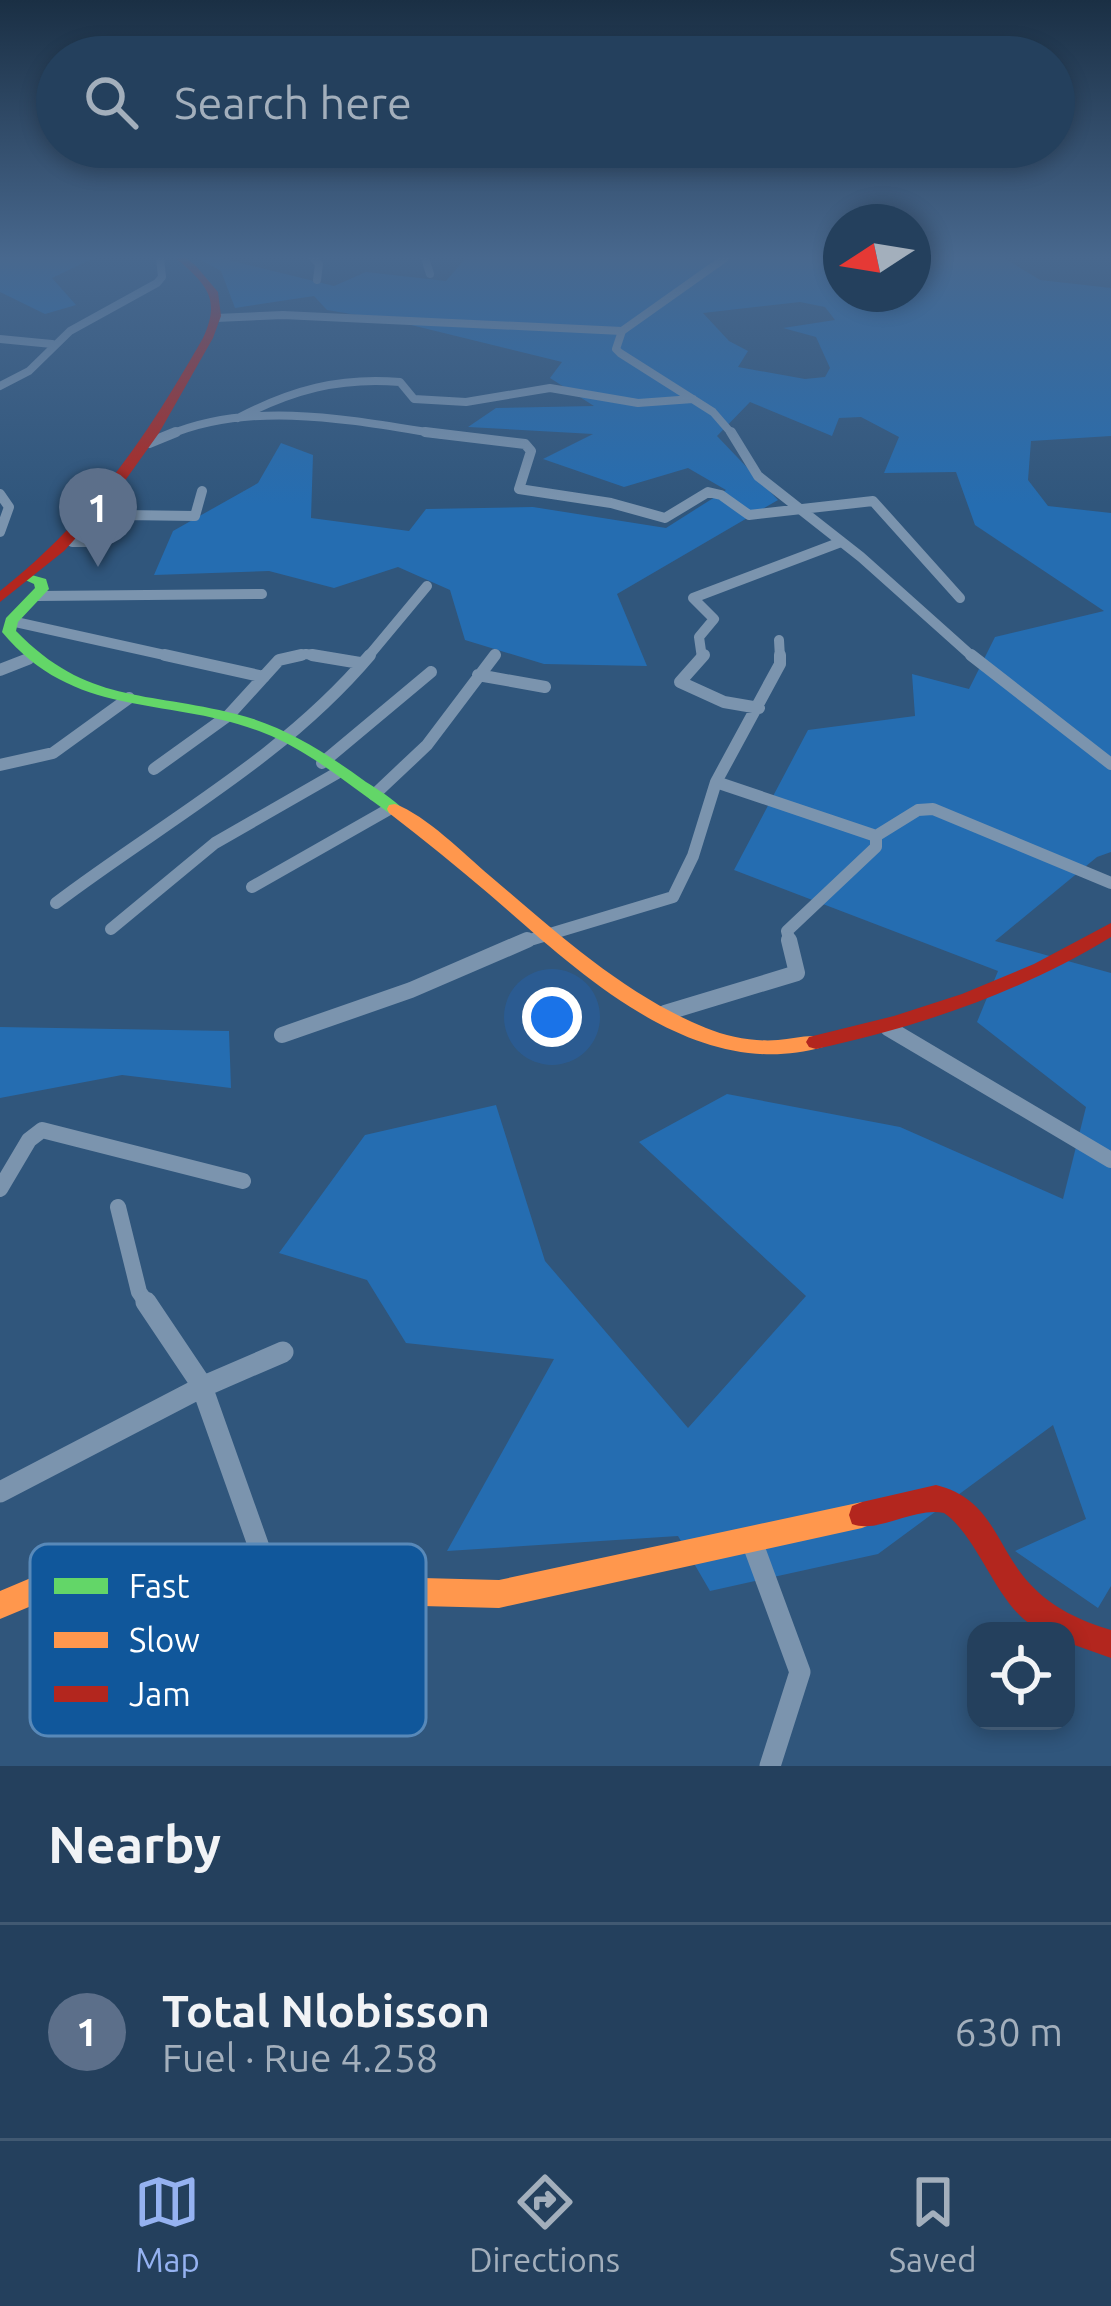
<!DOCTYPE html>
<html lang="en">
<head>
<meta charset="utf-8">
<style>
  body { margin:0; font-family:Ubuntu,sans-serif; background:#2c4763; color:#f1f3f6 }
  .controls { position:absolute; right:36px; bottom:36px; display:grid; overflow:hidden; border-radius:24px; box-shadow:0 6px 18px #0003 }
  .controls button { width:108px; height:108px; display:grid; place-items:center; padding:0; border:0; border-bottom:3px solid #415972; background:#24405d; color:#f1f3f6; font:60px sans-serif }
  .compass { position:absolute; left:823px; top:204px; width:108px; height:108px; border-radius:50%; background:#24405d; box-shadow:0 6px 18px #0003; rotate:258deg }
  .you { position:absolute; left:552px; top:1017px; width:42px; height:42px; margin:-30px; border:9px solid #fff; border-radius:50%; background:#1a73e8; box-shadow:0 0 0 18px #1a73e833 }
  .badge { display:grid; place-items:center; width:78px; height:78px; border-radius:50%; background:#95b2f1; color:#fff; font-size:39px; font-weight:700 }
  .pin { position:absolute; translate:-50% -99px; filter:drop-shadow(0 3px 6px #0008) }
  .pin::after { content:''; position:absolute; top:63px; width:42px; height:36px; background:inherit; clip-path:polygon(0 0,100% 0,50% 100%) }
  .list { margin:0; padding:0; list-style:none }
  h2 { display:flex; justify-content:space-between; align-items:center; height:156px; margin:0; padding:0 48px; font-size:51px }
  h2 small { font-size:39px; font-weight:400; color:#a3afbc }
  .list li { display:grid; grid-template-columns:78px 1fr auto; gap:36px; align-items:center; box-sizing:border-box; height:216px; padding:0 48px; border-top:3px solid #415972 }
  .list b { display:block; font-size:45px; white-space:nowrap }
  .list p { margin:0; font-size:39px; white-space:nowrap; color:#a3afbc }
  .list em { font-size:39px; font-style:normal; color:#a3afbc }
  .icon { flex:none; width:66px; height:66px; fill:none; stroke:currentColor; stroke-width:2; stroke-linecap:round; stroke-linejoin:round }
  .map { position:relative; flex:none; width:1111px; height:1766px; overflow:hidden }
  .search { position:absolute; background:#24405d; box-shadow:0 6px 18px #0003; left:36px; right:36px; top:36px; height:132px; display:flex; align-items:center; gap:30px; box-sizing:border-box; padding:0 42px; border-radius:66px; color:#a3afbc; font-size:45px }
  .sheet { height:372px; background:#24405d }
  nav { display:flex; justify-content:space-around; align-items:center; box-sizing:border-box; height:168px; border-top:3px solid #415972; background:#24405d; font-size:33px; color:#a3afbc }
  nav a { display:grid; justify-items:center; gap:6px }
  nav .on { color:#95b2f1 }
  .map>svg:first-child { display:block }
</style>
</head>
<body>
<div class="map">
<svg width="1111" height="1766" viewBox="0 0 1111 1766">
  <rect width="100%" height="100%" fill="#30567c"/>
  <path fill="#256db1" fill-rule="evenodd" d="M 0,258 L 94,258 L 52,278 L 76,305 L 45,314 L 0,292 Z
    M 197,258 L 220,258 L 334,286 L 366,272 L 446,281 L 466,258 L 841,258 L 841,294 L 913,294 L 913,258 L 1004,258 L 1040,280 L 1111,288 L 1111,436 L 1031,441 L 1028,480 L 1048,506 L 1111,513 L 1111,852 L 1097,857 L 995,941 L 1111,973 L 1111,1586 L 1098,1608 L 1015,1551 L 1086,1519 L 1053,1425 L 878,1554 L 710,1591 L 678,1536 L 447,1551 L 554,1359 L 406,1343 L 367,1280 L 279,1253 L 365,1135 L 496,1105 L 545,1261 L 688,1428 L 806,1296 L 639,1142 L 727,1094 L 900,1127 L 1063,1199 L 1086,1107 L 977,1022 L 998,971 L 734,870 L 808,730 L 915,716 L 912,674 L 969,689 L 995,637 L 1104,611 L 975,525 L 956,472 L 884,473 L 899,437 L 861,417 L 839,418 L 832,436 L 750,402 L 717,436 L 778,500 L 617,594 L 647,666 L 544,664 L 465,640 L 450,590 L 398,567 L 334,588 L 269,571 L 154,575 L 173,531 L 258,483 L 281,443 L 313,455 L 311,518 L 409,531 L 426,509 L 533,507 L 666,528 L 726,490 L 688,468 L 624,487 L 543,459 L 593,434 L 468,427 L 496,408 L 594,406 L 550,378 L 562,362 L 399,322 L 327,310 L 314,296 L 235,308 L 221,271 ZM 800,302 L 825,307 L 835,320 L 783,328 L 816,337 L 830,368 L 825,377 L 805,379 L 738,367 L 748,351 L 729,341 L 703,313 Z
    M 0,1027 L 229,1031 L 231,1088 L 122,1075 L 0,1098 Z"/>
  <g fill="none" stroke-linecap="round" stroke-linejoin="round">
    <path stroke="#7b94ae" stroke-width="8" d="M 313,258 L 319,264 L 317,280
      M 425,258 L 430,274
      M 216,318 L 283,315 L 622,331 L 616,349 L 620,353 L 713,412 L 733,435
      M 622,331 L 725,258
      M 0,339 L 52,344
      M 0,386 L 29,371 L 70,331 L 157,283 L 162,277 L 160,258
      M 238,418 C 292,390 339,377 400,382 L 414,399 L 466,402 L 550,388 L 638,403 L 693,399
      M 169,435 C 255,399 356,421 445,435"/>
    <path stroke="#7b94ae" stroke-width="10" d="M 425,432 L 525,444 L 531,451 L 519,489 L 611,503 L 665,518 L 708,492 L 721,495 L 749,515 L 873,501 L 960,598
      M 731,432 L 758,476 L 861,557 L 974,658
      M 149,443 L 176,432
      M 0,494 L 9,507 L 0,532
      M 72,542 L 89,542 L 125,515 L 195,516 L 202,491
      M 37,596 L 262,594
      M 11,621 L 178,658
      M 779,640 L 780,658
      M 288,658 L 306,654 L 330,658
      M 367,658 L 427,586
      M 702,658 L 699,637 L 714,619 L 693,598 L 841,542"/>
    <path stroke="#7b94ae" stroke-width="12" d="M 165,655 L 264,677
      M 312,655 L 360,663
      M 704,655 L 680,682 L 724,702 L 759,708
      M 780,655 L 780,664 L 716,782 L 876,836 L 918,810 L 933,809 L 1111,883
      M 971,655 L 1111,764
      M 0,670 L 28,659
      M 478,675 L 545,687
      M 322,763 L 431,672
      M 0,765 L 53,753 L 129,698
      M 154,769 L 229,715 L 279,660 L 301,655
      M 374,795 L 427,745 L 495,655
      M 252,887 L 391,808
      M 56,903 C 163,822 282,759 370,655
      M 111,929 L 215,843 L 337,773
      M 520,943 L 673,897 L 693,856 L 716,782
      M 790,943 L 787,931 L 876,847 L 876,836"/>
    <path stroke="#7b94ae" stroke-width="16" d="M 665,1013 L 797,973 L 789,940
      M 888,1028 L 1111,1160
      M 282,1035 L 411,990 L 527,940
      M 0,1189 L 29,1140 L 42,1130 L 243,1181
      M 118,1207 L 139,1292 L 148,1305"/>
    <path stroke="#7b94ae" stroke-width="21" d="M 146,1302 L 201,1384 L 271,1581
      M 0,1492 L 202,1387 L 283,1352
      M 751,1539 L 800,1672 L 770,1766"/>
    <path fill="#63d668" fill-rule="evenodd" d="M 28,574 L 46,579 L 49,589 L 18,622 L 16,631 C 87,704 146,691 236,714 C 285,726 326,753 366,782 C 379,790 393,799 403,809 L 395,814 L 389,813 C 349,785 310,751 264,733 C 168,695 76,721 2,632 L 6,618 L 35,588 L 34,584 L 21,578 Z"/>
    <path fill="#ff974d" fill-rule="evenodd" d="M 395,804 C 427,816 463,853 490,876 C 556,932 624,995 706,1028 C 728,1037 755,1042 778,1040 C 793,1039 808,1034 823,1037 L 826,1042 L 823,1047 C 693,1084 579,972 489,894 C 456,866 423,839 389,813 L 387,809 L 389,805 Z
      M 862,1502 L 872,1506 L 875,1515 L 872,1524 L 862,1528 L 499,1608 L 345,1604 L 168,1577 L 123,1579 L 65,1592 L 0,1619 L 0,1591 L 64,1564 L 123,1551 L 168,1549 L 345,1576 L 499,1580 Z"/>
    <path fill="#b3261e" fill-rule="evenodd" d="M 176,258 L 186,258 L 196,266 L 218,292 L 221,316 L 213,338 L 159,433 L 114,496 L 64,551 L 0,602 L 0,591 C 91,519 146,438 203,338 C 222,297 205,284 176,258 Z
      M 1111,923 L 1111,937 C 1019,993 921,1026 816,1049 L 809,1047 L 806,1042 L 809,1037 L 894,1016 L 962,994 L 1034,964 Z
      M 936,1485 C 993,1499 995,1546 1030,1584 C 1052,1608 1081,1621 1111,1630 L 1111,1658 L 1066,1642 L 1066,1631 C 1059,1631 1053,1632 1046,1631 C 1001,1621 982,1539 944,1513 C 913,1507 878,1534 852,1524 L 849,1515 L 852,1506 L 862,1502 Z"/>
  </g>
  <linearGradient id="sky" x2="0" y2="1"><stop stop-color="#1a2f44"/><stop offset="0.51" stop-color="#48688e"/><stop offset="1" stop-color="#48688e" stop-opacity="0"/></linearGradient>
  <rect width="1111" height="505" fill="url(#sky)"/>
  <rect x="30" y="1544" width="396" height="192" rx="18" fill="#10579b" stroke="#5889b9" stroke-width="3"/>
  <rect x="54" y="1578" width="54" height="16" fill="#63d668"/>
  <rect x="54" y="1632" width="54" height="16" fill="#ff974d"/>
  <rect x="54" y="1686" width="54" height="16" fill="#b3261e"/>
  <g font-size="33" fill="#fff">
    <text x="129" y="1598">Fast</text>
    <text x="129" y="1652">Slow</text>
    <text x="129" y="1706">Jam</text>
  </g>
</svg>
<div class="controls">
<button><svg class="icon" aria-label="locate" viewBox="0 0 24 24"><circle cx="12" cy="12" r="6"/><path d="M12 2v4M12 18v4M2 12h4M18 12h4"/></svg></button>
</div>
<svg class="compass" viewBox="-18 -18 36 36"><path d="M0-13l5 13h-10z" fill="#e53935"/><path d="M0 13l5-13h-10z" fill="#a3afbc"/></svg>
<div class="you"></div>
<div class="pin badge" style="left:98px;top:567px;background:#5c6f8a">1</div>
<div class="search"><svg class="icon" aria-label="search" viewBox="0 0 24 24"><circle cx="10" cy="10" r="6"/><path d="M15 15l6 6"/></svg>Search here</div>
</div>
<section class="sheet">
<h2>Nearby<small></small></h2>
<ul class="list">
<li><span class="badge" style="background:#5c6f8a">1</span><div><b>Total Nlobisson</b><p>Fuel · Rue 4.258</p></div><em>630 m</em></li>
</ul>
</section>
<nav>
<a class="on"><svg class="icon" aria-label="map" viewBox="0 0 24 24"><path d="M3 6l6-2 6 2 6-2v14l-6 2-6-2-6 2zM9 4v14M15 6v14"/></svg>Map</a>
<a><svg class="icon" aria-label="directions" viewBox="0 0 24 24"><path d="M12 3l9 9-9 9-9-9zM9 14v-3h6M13 9l2 2-2 2"/></svg>Directions</a>
<a><svg class="icon" aria-label="saved" viewBox="0 0 24 24"><path d="M7 4h10v16l-5-4-5 4z"/></svg>Saved</a>
</nav>
</body>
</html>
